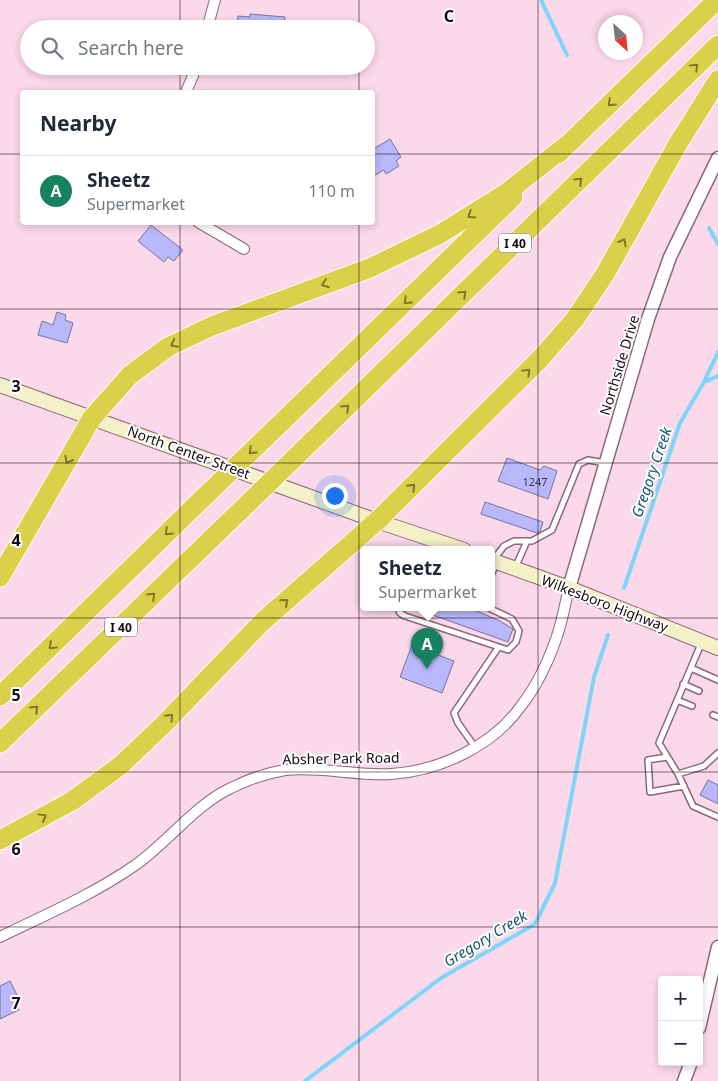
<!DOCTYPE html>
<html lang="en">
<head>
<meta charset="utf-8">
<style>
  body { margin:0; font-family:"Noto Sans",sans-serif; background:#f6f6f7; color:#1f2937 }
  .controls { position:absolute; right:15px; bottom:15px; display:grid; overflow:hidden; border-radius:5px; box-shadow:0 2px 8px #0003 }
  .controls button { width:45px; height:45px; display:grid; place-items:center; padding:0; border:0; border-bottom:1px solid #e0e1e3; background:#fff; color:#1f2937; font:25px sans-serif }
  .compass { position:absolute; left:598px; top:15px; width:45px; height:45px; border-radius:50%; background:#fff; box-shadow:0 2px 8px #0003; rotate:153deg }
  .you { position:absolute; left:334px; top:495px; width:18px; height:18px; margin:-12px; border:4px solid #fff; border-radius:50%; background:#1a73e8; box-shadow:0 0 0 8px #1a73e833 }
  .badge { display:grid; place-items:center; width:32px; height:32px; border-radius:50%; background:#16825f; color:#fff; font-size:16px; font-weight:700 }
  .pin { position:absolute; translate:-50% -41px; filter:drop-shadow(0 1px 2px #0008) }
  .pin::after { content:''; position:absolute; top:26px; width:18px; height:15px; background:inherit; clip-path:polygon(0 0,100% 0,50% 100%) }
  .popup { position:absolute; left:360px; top:546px; width:135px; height:65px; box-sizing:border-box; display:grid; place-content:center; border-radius:5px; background:#fff; filter:drop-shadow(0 1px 4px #0005); font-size:16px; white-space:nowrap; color:#747a83 }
  .popup b { font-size:19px; color:#1f2937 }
  .popup::after { content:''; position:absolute; left:50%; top:100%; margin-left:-10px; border:10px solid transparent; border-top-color:#fff }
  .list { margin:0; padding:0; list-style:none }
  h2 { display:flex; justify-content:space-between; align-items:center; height:65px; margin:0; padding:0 20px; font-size:21px }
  h2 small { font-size:16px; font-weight:400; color:#747a83 }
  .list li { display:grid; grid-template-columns:32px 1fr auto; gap:15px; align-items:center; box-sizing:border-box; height:70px; padding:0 20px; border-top:1px solid #e0e1e3 }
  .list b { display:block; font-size:19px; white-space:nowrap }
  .list p { margin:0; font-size:16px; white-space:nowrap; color:#747a83 }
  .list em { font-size:16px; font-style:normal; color:#747a83 }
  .icon { flex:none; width:28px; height:28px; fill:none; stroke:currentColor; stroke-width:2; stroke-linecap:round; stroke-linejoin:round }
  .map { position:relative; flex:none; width:718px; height:1081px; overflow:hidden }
  .search { position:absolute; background:#fff; box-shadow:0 2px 8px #0003; left:20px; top:20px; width:355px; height:55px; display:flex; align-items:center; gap:12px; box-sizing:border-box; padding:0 18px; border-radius:28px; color:#747a83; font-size:19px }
  .panel { position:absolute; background:#fff; box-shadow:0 2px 8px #0003; left:20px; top:90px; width:355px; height:135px; border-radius:5px }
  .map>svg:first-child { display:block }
</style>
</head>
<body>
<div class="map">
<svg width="718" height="1081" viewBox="0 0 718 1081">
  <rect width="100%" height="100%" fill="#fbd8ea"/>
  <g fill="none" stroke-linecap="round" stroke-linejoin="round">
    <path stroke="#7dd6f8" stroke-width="4" d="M 541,0 L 567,55
      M 709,228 L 718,244
      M 704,382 L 718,352
      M 624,588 L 680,423 L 704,382 L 718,376
      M 305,1081 L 441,978 L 535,924 L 555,883 L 594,677 L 608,635"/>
  </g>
  <path fill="#b9b8fd" stroke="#76759a" d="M 250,14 L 285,17 L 284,29 L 237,29 L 238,16 L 250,17 Z
    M 390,139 L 401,157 L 396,161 L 399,166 L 386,174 L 384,170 L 372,177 L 372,150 Z
    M 151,225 L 183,250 L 174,261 L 168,257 L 164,262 L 138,241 Z
    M 57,312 L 66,315 L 65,320 L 73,323 L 67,343 L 38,335 L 42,321 L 53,325 Z
    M 507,458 L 540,470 L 544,466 L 557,471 L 548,499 L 498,481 Z
    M 485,502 L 543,522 L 540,532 L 537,533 L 481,514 Z
    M 416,608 L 470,608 L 500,621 L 513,629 L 508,642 L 416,609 Z
    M 413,642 L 426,646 L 425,650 L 454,661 L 442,693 L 400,677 Z
    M 708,780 L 718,785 L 718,804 L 700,795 Z
    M 10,981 L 20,1001 L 15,1004 L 19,1010 L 0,1019 L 0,986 Z"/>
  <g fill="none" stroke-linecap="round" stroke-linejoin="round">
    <defs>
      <path id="service" d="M 494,559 L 504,546 L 514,541 L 532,541 L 552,530 L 579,464 L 588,460 L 605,463
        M 515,568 L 527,541
        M 491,575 L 496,564
        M 398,608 L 400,613 L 405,616 L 508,650 L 516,642 L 519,631 L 512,619 L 489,608
        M 701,644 L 659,743 L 678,774 L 704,766 L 718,753
        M 691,668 L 718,680
        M 683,684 L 699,691
        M 677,700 L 692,706
        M 713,715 L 718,717
        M 475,747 L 458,723 L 454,713 L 498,648
        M 667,757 L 648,760 L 650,792 L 684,786
        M 678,774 L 693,806 L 718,817"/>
      <path id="minor" d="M 207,29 L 215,0
        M 186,92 L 197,66
        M 198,222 L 244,249
        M 0,937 C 45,915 92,895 134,866 C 166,844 196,804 231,788 C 247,780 267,773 285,770 C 318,766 357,776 391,774 C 439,771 493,746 521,706 C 536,687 548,662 556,639 C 562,623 565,604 569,588"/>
      <path id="tertiary" d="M 569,588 L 648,319 L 670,257 L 718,158
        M 699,1028 L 718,947
        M 684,1081 L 691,1062"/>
      <path id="secondary" d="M 0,385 L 377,521 L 464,550
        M 491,560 L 569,588 L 718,648"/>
      <path id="motorway" d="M 558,154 L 717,0
        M 287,417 L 513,197
        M 311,442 L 718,45
        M 0,577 L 92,418 L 130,375 L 168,347 L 212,326 L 370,268 L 440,234 L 506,193 L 567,145
        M 0,696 L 203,498
        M 0,743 L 241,510
        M 0,840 L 72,801 L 121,765 L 165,723 L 262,622 L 377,521 L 540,359 L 575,319 L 605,274 L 679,142 L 718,80"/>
    </defs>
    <use href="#service" stroke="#8c677b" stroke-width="8"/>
    <use href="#minor" stroke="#8c677b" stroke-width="12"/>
    <use href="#tertiary" stroke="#8c677b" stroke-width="15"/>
    <use href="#secondary" stroke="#8c677b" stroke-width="16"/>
    <use href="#motorway" stroke="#fff" stroke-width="21"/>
    <use href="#service" stroke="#fff" stroke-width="5"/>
    <use href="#minor" stroke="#fff" stroke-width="10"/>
    <use href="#tertiary" stroke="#fff" stroke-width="12"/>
    <use href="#secondary" stroke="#f4f1c8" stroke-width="14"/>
    <use href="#motorway" stroke="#dbd049" stroke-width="19"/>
    <defs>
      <path id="motorway-bridge" d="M 203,498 L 287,417
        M 241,510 L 311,442"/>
    </defs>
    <use href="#motorway-bridge" stroke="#fff" stroke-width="21" stroke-linecap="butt"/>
    <use href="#motorway-bridge" stroke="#dbd049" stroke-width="19"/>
  </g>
  <defs><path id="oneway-chevron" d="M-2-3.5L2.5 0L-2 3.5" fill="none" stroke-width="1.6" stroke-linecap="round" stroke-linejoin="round" transform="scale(1.25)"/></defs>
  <g stroke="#82762f">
    <use href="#oneway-chevron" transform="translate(695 67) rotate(-44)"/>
    <use href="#oneway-chevron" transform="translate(611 103) rotate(136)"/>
    <use href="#oneway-chevron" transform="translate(579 181) rotate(-44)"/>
    <use href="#oneway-chevron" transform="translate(471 215) rotate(148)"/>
    <use href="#oneway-chevron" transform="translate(623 242) rotate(-61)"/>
    <use href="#oneway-chevron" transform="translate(325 284) rotate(160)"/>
    <use href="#oneway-chevron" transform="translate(463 294) rotate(-44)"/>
    <use href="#oneway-chevron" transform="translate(407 301) rotate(136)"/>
    <use href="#oneway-chevron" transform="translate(174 344) rotate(153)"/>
    <use href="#oneway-chevron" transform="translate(527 372) rotate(-45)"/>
    <use href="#oneway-chevron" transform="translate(346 408) rotate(-44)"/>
    <use href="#oneway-chevron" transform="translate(252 451) rotate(136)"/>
    <use href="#oneway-chevron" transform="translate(68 460) rotate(120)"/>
    <use href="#oneway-chevron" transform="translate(412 487) rotate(-45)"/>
    <use href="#oneway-chevron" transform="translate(168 532) rotate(136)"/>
    <use href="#oneway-chevron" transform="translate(152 596) rotate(-44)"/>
    <use href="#oneway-chevron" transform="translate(285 602) rotate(-41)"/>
    <use href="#oneway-chevron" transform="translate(52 646) rotate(136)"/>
    <use href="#oneway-chevron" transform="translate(35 709) rotate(-44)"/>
    <use href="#oneway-chevron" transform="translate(170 717) rotate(-46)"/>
    <use href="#oneway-chevron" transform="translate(43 817) rotate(-29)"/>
  </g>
  <path fill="none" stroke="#15080f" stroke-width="1" stroke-opacity="0.55" d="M 180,0 L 180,29M 359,0 L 359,29M 538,0 L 538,1081M 180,66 L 180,92M 359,66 L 359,92M 0,154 L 22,154M 372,154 L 718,154M 180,222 L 180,1081M 359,222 L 359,1081M 0,309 L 718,309M 0,463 L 718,463M 0,618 L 718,618M 0,772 L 718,772M 0,927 L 718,927"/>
  <g text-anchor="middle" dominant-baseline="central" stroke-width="4" stroke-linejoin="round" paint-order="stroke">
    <g font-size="11" fill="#3e344a">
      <text x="535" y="481">1247</text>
    </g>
    <g fill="#fff" stroke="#5b5257" stroke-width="1">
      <rect x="499" y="233.5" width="32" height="19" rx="4"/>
      <rect x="105" y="617.5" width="32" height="19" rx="4"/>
    </g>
    <g font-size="12" font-weight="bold" fill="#15080f">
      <text x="515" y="243">I 40</text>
      <text x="121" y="627">I 40</text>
    </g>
    <g font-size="14" fill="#15080f" stroke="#fff">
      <text transform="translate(619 365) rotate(-73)">Northside Drive</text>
      <text transform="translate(189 452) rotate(20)">North Center Street</text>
      <text transform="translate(605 603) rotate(21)">Wilkesboro Highway</text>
      <text transform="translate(341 758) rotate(-1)">Absher Park Road</text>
    </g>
    <g font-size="15" font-style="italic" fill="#115a72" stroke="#fff">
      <text transform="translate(651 472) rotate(-71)">Gregory Creek</text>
      <text transform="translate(485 938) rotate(-31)">Gregory Creek</text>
    </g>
  </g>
  <g font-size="16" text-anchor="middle" font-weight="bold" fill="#15080f" stroke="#fff" stroke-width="4" stroke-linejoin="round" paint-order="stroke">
    <text x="449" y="22">C</text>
    <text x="16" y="392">3</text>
    <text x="16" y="546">4</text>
    <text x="16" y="701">5</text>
    <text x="16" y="855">6</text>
    <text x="16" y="1009">7</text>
  </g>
</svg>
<div class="controls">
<button>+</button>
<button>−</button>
</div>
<svg class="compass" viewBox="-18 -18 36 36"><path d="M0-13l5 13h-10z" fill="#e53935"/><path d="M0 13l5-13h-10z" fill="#747a83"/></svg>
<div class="you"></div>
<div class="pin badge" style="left:427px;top:669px">A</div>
<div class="popup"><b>Sheetz</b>Supermarket</div>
<div class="search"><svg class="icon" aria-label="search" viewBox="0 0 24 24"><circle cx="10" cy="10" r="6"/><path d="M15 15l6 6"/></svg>Search here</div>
<section class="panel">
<h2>Nearby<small></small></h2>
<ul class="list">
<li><span class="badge">A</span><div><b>Sheetz</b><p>Supermarket</p></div><em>110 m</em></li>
</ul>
</section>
</div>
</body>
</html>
